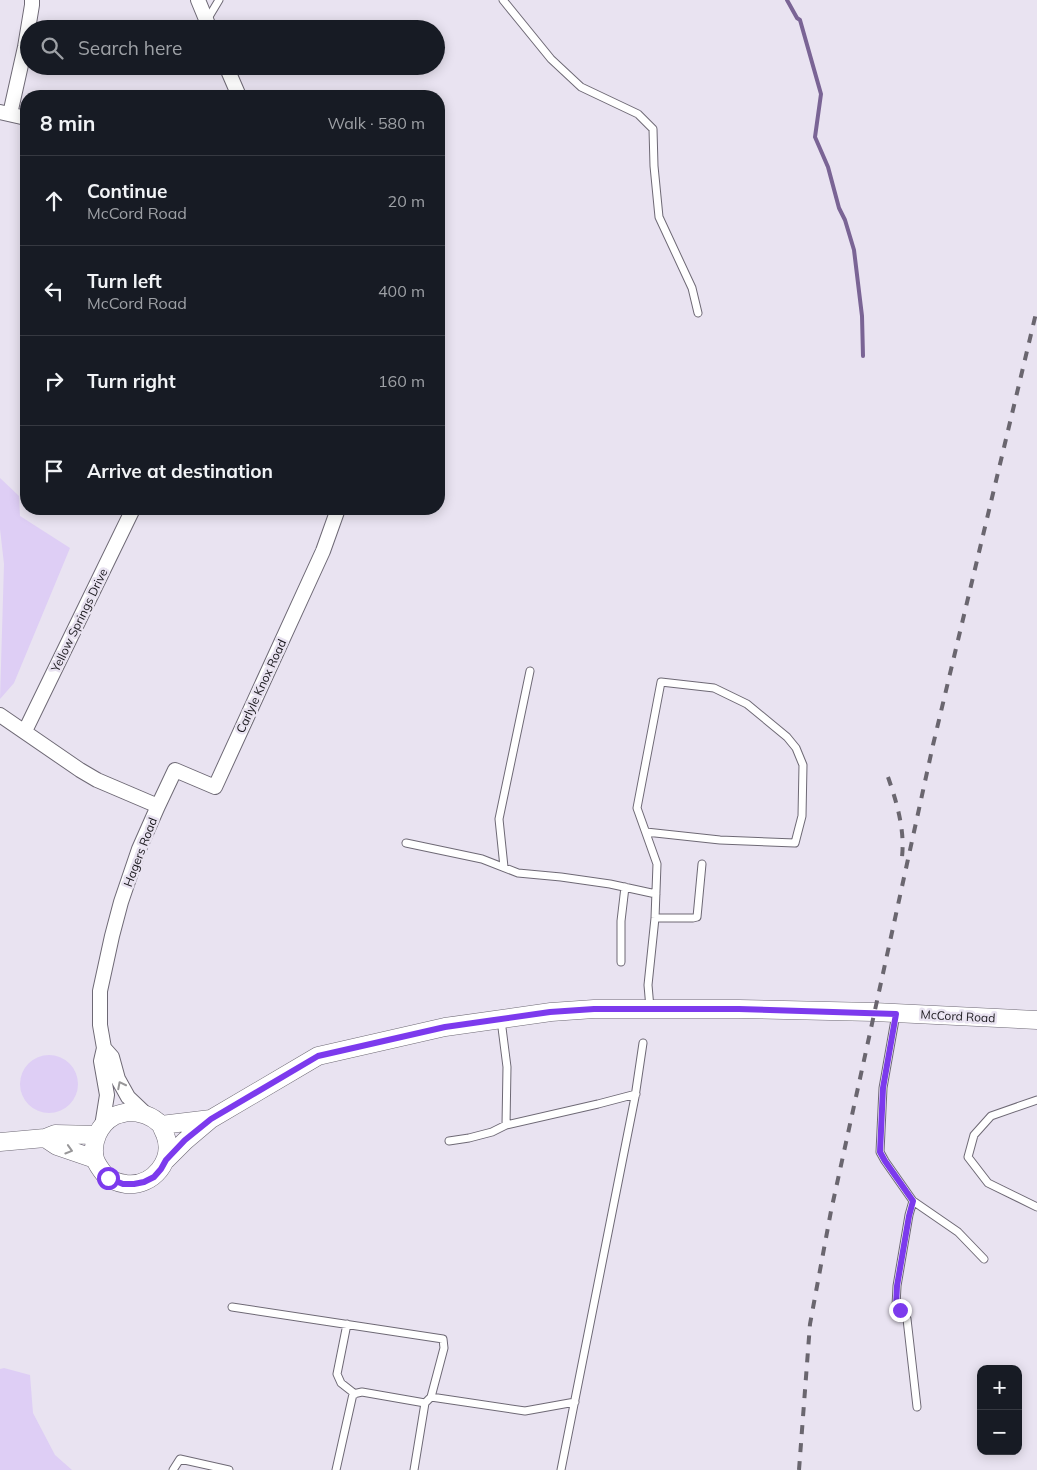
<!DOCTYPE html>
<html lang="en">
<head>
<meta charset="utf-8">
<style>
  body { margin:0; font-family:Mulish,sans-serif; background:#242831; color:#f1f3f6 }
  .controls { position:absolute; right:15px; bottom:15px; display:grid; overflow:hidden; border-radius:10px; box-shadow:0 2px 12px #0003 }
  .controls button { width:45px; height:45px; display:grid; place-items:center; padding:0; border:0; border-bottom:1px solid #363941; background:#171b24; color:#f1f3f6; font:25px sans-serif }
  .stop { position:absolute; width:15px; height:15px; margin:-11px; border:4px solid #7c3aed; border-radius:50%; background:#fff }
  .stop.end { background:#7c3aed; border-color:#fff; box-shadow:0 1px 5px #0008 }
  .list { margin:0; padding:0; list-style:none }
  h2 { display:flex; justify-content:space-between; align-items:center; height:65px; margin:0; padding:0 20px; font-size:21px }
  h2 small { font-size:16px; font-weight:400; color:#9ea1a6 }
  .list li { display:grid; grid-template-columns:32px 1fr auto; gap:15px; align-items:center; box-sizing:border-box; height:90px; padding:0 20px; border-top:1px solid #363941 }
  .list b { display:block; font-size:19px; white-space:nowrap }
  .list p { margin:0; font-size:16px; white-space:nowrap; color:#9ea1a6 }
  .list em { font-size:16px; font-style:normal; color:#9ea1a6 }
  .icon { flex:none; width:28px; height:28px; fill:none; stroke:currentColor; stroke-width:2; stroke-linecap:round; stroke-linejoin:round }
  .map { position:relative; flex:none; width:1037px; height:1470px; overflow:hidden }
  .search { position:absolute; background:#171b24; box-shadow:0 2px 12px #0003; left:20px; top:20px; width:425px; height:55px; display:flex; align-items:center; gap:12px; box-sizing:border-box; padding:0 18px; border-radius:28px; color:#9ea1a6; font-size:19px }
  .panel { position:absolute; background:#171b24; box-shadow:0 2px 12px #0003; left:20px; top:90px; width:425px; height:425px; border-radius:20px }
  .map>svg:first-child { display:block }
</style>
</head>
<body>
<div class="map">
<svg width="1037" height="1470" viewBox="0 0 1037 1470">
  <rect width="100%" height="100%" fill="#e9e3f1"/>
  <path fill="#decef5" d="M 0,478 L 19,496 L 20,516 L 70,548 L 14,683 L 0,699 L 4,564 L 0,529 Z
    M20 1084a29 29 0 1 1 58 0a29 29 0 1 1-58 0Z
    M 4,1368 L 30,1375 L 33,1413 L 55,1455 L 72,1470 L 0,1470 L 0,1369 Z"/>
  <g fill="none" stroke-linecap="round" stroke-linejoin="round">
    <path stroke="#7a6495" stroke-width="4" d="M 787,0 L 797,18 L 800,20 L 821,94 L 815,137 L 828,167 L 839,208 L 845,220 L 854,250 L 862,316 L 863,356"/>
    <defs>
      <path id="service" d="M 503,0 L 551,59 L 581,87 L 638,114 L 653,129 L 654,166 L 659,217 L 692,288 L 698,313
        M 207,20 L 219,0
        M 646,832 L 720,840 L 795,843 L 802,816 L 803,765 L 796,748 L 787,737 L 747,704 L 714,688 L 661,682 L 637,808 L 657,864 L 655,918 L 648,985 L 650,1008
        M 406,843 L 482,859 L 518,873 L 561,877 L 610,884 L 656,894
        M 504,867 L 499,819 L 530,671
        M 655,918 L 693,918 L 697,917 L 702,864
        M 621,962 L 621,921 L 625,887
        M 896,1014 L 883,1088 L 880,1152 L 885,1161 L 913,1201 L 958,1232 L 984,1259
        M 501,1020 L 507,1067 L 506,1125
        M 1037,1100 L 991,1116 L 974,1135 L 968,1157 L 988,1183 L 1037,1207
        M 449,1141 L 469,1138 L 492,1132 L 506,1125 L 598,1104 L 636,1094
        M 913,1201 L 909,1215 L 897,1286 L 896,1306 L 907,1319 L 917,1407
        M 232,1307 L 443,1339 L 444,1348 L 431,1397
        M 347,1324 L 337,1374 L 341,1383 L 355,1394
        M 173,1470 L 180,1459 L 229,1470
        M 336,1470 L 353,1394 L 362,1392 L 425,1403
        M 414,1470 L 425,1403 L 431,1397 L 525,1411 L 575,1402
        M 561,1470 L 635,1097 L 643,1043"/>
      <path id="minor" d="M 198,0 L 210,29
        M 226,66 L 239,96
        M 0,112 L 26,118
        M 10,114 L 25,47 L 32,5 L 32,0
        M 0,715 L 80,770 L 97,780 L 158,806 L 139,849 L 121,902 L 112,936 L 100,991 L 100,1025 L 104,1048 L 101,1061 L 107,1095 L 102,1126
        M 25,731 L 133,509
        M 158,806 L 175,770 L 215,787 L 323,551 L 338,509
        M 104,1048 L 112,1057 L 118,1079 L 128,1097 L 148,1116"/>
      <path id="tertiary" d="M 128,1112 C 140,1112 151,1115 160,1124 C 162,1126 163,1131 165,1134 C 175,1160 153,1187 126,1184 C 119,1183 110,1180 105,1175 C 101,1170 97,1165 95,1159 C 91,1143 99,1124 114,1116 C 118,1114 124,1113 128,1112 Z
        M 161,1125 L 211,1119
        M 45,1138 L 57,1146 L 95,1159
        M 0,1142 L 45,1138 L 55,1134 L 97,1135
        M 166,1160 L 185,1141 L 211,1119 L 318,1056 L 445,1027 L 551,1012 L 594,1009 L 739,1009 L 874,1012 L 1037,1020"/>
    </defs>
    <use href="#service" stroke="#6e6975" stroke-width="9"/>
    <use href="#minor" stroke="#6e6975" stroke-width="16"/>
    <use href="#tertiary" stroke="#6e6975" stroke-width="19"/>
    <use href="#service" stroke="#fff" stroke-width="7"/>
    <use href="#minor" stroke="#fff" stroke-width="14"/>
    <use href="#tertiary" stroke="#fff" stroke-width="18"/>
    <path stroke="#6a666f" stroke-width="4" stroke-dasharray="9 9" stroke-linecap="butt" d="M 888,777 C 897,803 905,830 902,857
      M 799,1470 L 810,1324 L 831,1211 L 933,745 L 1037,309"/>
  </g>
  <defs><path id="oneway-chevron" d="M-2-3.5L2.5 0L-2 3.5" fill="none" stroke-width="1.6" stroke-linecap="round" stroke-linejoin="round" transform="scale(1.25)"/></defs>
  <g stroke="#989799">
    <use href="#oneway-chevron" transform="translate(121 1085) rotate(-117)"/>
    <use href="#oneway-chevron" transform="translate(69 1150) rotate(17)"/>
  </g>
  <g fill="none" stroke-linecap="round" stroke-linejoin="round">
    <path stroke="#7c3aed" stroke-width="6" d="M 108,1178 L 123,1184 L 134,1184 L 144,1182 L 154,1177 L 161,1169 L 166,1160 L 185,1140 L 211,1119 L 318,1056 L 445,1027 L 550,1012 L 594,1009 L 739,1009 L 896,1014 L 883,1088 L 880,1152 L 885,1161 L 913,1201 L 909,1216 L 897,1286 L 896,1306 L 900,1310"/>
  </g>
  <g text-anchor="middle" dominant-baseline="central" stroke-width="5" stroke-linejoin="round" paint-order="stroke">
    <g font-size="12" fill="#1a181d" stroke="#e9e3f1">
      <text transform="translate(79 620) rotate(-64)">Yellow Springs Drive</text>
      <text transform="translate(261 686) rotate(-65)">Carlyle Knox Road</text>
      <text transform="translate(140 852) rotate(-69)">Hagers Road</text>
      <text transform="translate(958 1016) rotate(3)">McCord Road</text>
    </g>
  </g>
</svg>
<div class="controls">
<button>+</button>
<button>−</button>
</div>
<div class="stop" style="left:108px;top:1178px"></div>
<div class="stop end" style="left:900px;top:1310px"></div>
<div class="search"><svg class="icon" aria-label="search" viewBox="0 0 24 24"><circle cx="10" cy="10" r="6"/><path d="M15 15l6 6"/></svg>Search here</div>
<section class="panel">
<h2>8 min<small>Walk · 580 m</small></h2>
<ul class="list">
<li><svg class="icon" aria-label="ahead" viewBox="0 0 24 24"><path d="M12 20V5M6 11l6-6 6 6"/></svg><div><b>Continue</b><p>McCord Road</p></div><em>20 m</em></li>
<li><svg class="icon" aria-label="left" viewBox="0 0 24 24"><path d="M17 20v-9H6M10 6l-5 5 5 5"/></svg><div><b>Turn left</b><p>McCord Road</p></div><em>400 m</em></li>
<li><svg class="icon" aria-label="right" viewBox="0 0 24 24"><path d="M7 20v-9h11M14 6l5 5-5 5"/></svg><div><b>Turn right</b></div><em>160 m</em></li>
<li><svg class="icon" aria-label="arrive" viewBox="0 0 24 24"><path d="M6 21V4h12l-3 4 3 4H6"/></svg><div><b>Arrive at destination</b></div></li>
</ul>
</section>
</div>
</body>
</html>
